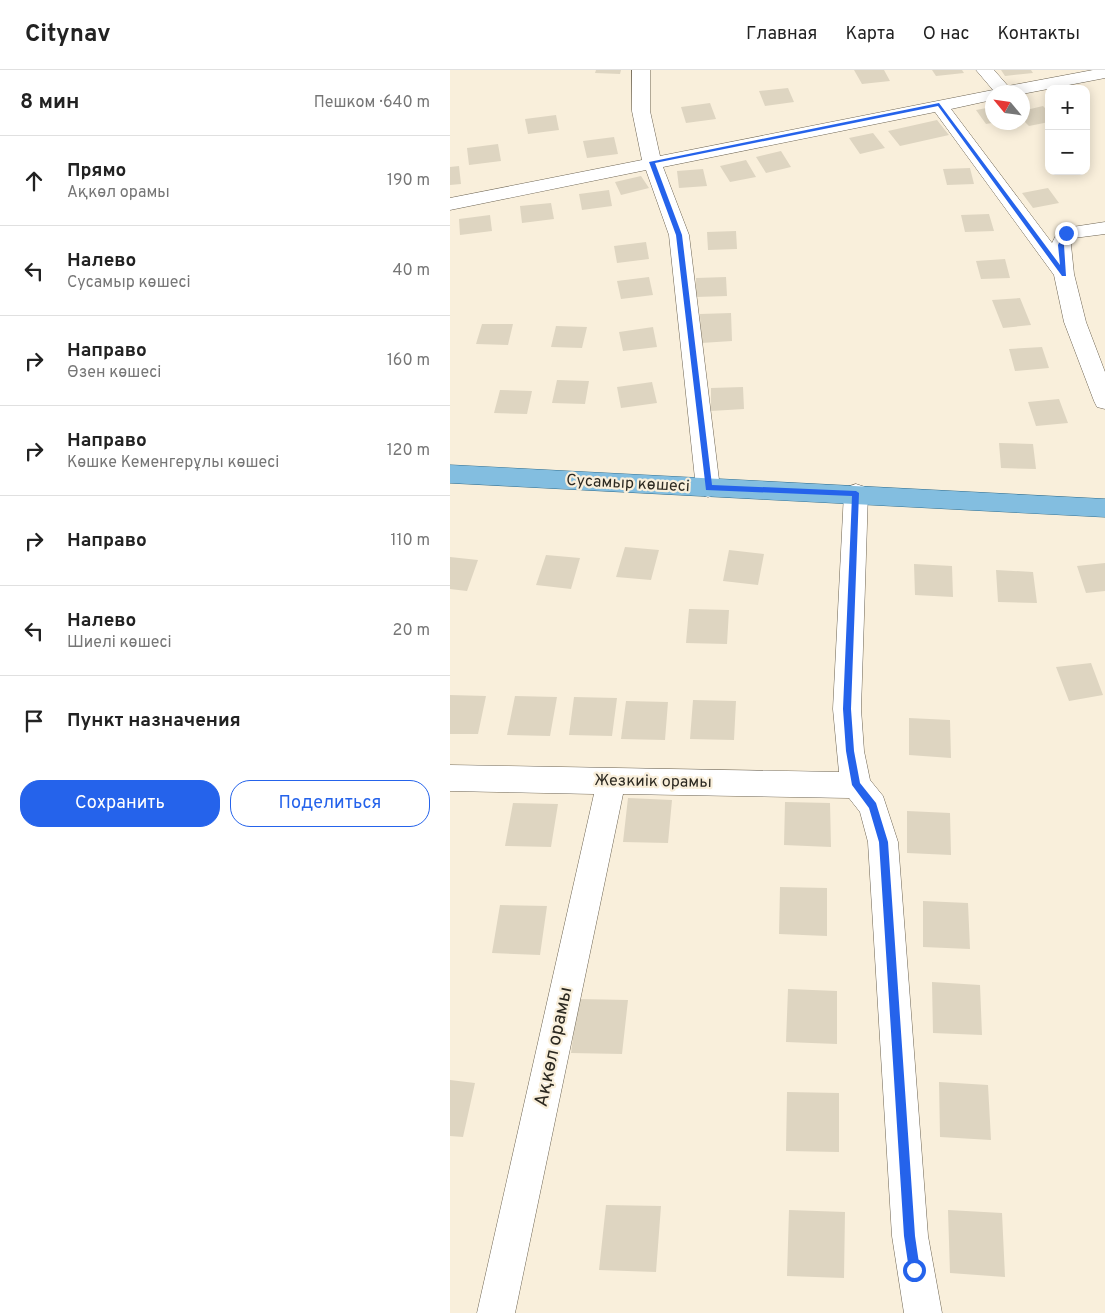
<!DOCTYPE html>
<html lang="ru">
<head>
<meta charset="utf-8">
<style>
  body { margin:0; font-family:Overpass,sans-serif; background:#f6f6f6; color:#222 }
  .controls { position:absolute; right:15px; top:15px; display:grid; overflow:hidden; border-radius:10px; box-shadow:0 2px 12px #0003 }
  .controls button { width:45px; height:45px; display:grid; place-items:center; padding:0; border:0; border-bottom:1px solid #e0e0e0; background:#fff; color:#222; font:25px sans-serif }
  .compass { position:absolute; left:535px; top:15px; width:45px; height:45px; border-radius:50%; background:#fff; box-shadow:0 2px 12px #0003; rotate:299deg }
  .stop { position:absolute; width:15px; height:15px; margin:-11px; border:4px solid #2563eb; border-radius:50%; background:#fff }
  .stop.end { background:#2563eb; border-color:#fff; box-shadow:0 1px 5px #0008 }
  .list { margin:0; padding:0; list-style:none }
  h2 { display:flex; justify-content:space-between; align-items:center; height:65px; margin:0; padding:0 20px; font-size:21px }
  h2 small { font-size:16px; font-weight:400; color:#767676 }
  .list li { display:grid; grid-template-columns:32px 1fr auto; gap:15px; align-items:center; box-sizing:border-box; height:90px; padding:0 20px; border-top:1px solid #e0e0e0 }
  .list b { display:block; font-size:19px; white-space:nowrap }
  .list p { margin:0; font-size:16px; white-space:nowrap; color:#767676 }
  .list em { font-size:16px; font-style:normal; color:#767676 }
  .actions { display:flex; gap:10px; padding:15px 20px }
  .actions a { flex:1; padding:11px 0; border:1px solid #2563eb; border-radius:20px; text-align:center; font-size:18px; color:#2563eb }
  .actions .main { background:#2563eb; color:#fff }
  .icon { flex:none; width:28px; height:28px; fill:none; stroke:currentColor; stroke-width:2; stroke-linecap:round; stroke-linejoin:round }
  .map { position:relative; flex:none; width:655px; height:1243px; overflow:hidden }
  header { display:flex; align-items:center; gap:30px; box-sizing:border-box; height:70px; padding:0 25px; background:#fff; border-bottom:1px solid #e0e0e0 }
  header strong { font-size:24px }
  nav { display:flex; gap:28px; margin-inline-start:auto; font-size:18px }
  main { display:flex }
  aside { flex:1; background:#fff }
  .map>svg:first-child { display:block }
</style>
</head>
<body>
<header>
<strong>Citynav</strong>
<nav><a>Главная</a><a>Карта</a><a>О нас</a><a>Контакты</a></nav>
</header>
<main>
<aside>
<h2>8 мин<small>Пешком · 640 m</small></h2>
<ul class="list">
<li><svg class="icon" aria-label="ahead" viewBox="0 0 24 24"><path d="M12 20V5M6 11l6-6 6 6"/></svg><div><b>Прямо</b><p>Ақкөл орамы</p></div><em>190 m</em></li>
<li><svg class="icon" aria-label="left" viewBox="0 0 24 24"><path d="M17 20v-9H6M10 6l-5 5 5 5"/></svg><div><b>Налево</b><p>Сусамыр көшесі</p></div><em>40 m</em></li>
<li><svg class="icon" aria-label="right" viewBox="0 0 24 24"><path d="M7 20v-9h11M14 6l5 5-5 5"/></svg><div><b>Направо</b><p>Өзен көшесі</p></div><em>160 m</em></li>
<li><svg class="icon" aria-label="right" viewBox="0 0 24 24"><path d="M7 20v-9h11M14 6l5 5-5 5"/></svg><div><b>Направо</b><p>Көшке Кеменгерұлы көшесі</p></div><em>120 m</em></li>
<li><svg class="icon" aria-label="right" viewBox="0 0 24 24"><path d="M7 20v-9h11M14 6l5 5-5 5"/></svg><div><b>Направо</b></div><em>110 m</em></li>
<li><svg class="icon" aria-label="left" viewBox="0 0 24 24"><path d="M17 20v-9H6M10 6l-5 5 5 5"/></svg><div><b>Налево</b><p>Шиелі көшесі</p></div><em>20 m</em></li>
<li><svg class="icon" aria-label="arrive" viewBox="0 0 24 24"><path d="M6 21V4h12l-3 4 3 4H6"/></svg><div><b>Пункт назначения</b></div></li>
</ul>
<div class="actions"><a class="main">Сохранить</a><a>Поделиться</a></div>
</aside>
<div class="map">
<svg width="655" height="1243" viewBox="0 0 655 1243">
  <rect width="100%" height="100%" fill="#f9efdb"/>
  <path fill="#ded5c1" d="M 146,0 L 171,0 L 170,4 L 145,3 Z
    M 404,0 L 434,0 L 440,11 L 412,14 Z
    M 482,0 L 512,0 L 514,3 L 486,6 Z
    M 551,0 L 581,0 L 583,3 L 555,6 Z
    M 338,18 L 344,32 L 315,36 L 309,21 Z
    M 260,33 L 266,49 L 236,53 L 231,37 Z
    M 593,36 L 599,42 L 599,52 L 579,56 L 572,49 L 572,41 Z
    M 542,37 L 542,53 L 536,54 L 526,40 Z
    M 106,45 L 109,60 L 78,64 L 75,49 Z
    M 487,50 L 499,65 L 450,76 L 438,61 Z
    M 423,63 L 435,78 L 410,84 L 399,68 Z
    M 164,67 L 168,84 L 137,88 L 133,71 Z
    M 48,74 L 51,91 L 19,95 L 17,78 Z
    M 331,81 L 341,97 L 316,103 L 306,87 Z
    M 296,90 L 306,107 L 280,112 L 270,96 Z
    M 9,96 L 11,114 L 0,115 L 0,97 Z
    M 520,98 L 524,114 L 497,115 L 493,99 Z
    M 253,99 L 257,116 L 229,118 L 227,101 Z
    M 191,106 L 199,118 L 171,125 L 165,112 Z
    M 598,118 L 609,133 L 583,138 L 572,123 Z
    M 159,120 L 162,136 L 132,140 L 129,124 Z
    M 101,133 L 104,149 L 72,153 L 70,136 Z
    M 539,144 L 544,161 L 515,162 L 511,145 Z
    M 40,145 L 42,161 L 10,165 L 9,149 Z
    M 286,161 L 287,179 L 258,180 L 257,162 Z
    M 196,172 L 199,189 L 167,193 L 164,176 Z
    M 555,189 L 560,208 L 531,209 L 526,191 Z
    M 199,207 L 203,225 L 171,229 L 167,211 Z
    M 276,207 L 277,226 L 246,227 L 246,208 Z
    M 570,228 L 581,255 L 553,258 L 542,230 Z
    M 281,243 L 282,271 L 251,273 L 250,244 Z
    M 32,254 L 63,254 L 58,275 L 26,274 Z
    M 106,256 L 137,257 L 132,278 L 101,277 Z
    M 203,257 L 207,277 L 173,281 L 169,262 Z
    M 592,277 L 599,298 L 565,301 L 559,279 Z
    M 107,310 L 139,311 L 135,334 L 102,333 Z
    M 202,312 L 207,333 L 171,338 L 167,317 Z
    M 293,317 L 294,339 L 261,341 L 261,318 Z
    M 50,320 L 82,321 L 77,344 L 44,343 Z
    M 609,329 L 618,353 L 586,356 L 578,332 Z
    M 549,373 L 583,374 L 586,399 L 551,398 Z
    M 175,477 L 209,480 L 201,510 L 166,507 Z
    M 279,480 L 314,484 L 308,515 L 273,511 Z
    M 96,485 L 130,488 L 121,519 L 86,515 Z
    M 0,487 L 28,490 L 17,521 L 0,519 Z
    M 655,493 L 655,521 L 636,523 L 627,496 Z
    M 464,494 L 502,496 L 503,527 L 465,525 Z
    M 546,500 L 583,502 L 587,533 L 548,532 Z
    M 239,539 L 279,540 L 277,574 L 236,573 Z
    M 641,593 L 653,625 L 619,631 L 606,597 Z
    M 0,625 L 36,626 L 28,664 L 0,664 Z
    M 65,626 L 107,627 L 100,666 L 57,665 Z
    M 124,627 L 167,628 L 162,666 L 119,665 Z
    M 243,630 L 286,631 L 284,670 L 240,669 Z
    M 176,631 L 218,632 L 215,670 L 171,669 Z
    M 459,648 L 500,650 L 501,688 L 459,685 Z
    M 178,728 L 222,730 L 218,773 L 173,772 Z
    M 335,732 L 380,733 L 381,777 L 334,775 Z
    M 63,733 L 108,734 L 101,777 L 55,776 Z
    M 457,741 L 500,743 L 501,785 L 457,783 Z
    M 330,817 L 377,818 L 377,866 L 329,864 Z
    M 473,831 L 518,833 L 520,879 L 473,877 Z
    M 50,835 L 97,836 L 90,885 L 42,883 Z
    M 482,912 L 530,915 L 532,965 L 483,963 Z
    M 338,919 L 387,921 L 387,974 L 336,972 Z
    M 128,929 L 178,930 L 172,984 L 121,983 Z
    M 0,1010 L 25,1013 L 13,1067 L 0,1066 Z
    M 489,1012 L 538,1015 L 541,1070 L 490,1067 Z
    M 337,1022 L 389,1023 L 389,1082 L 336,1081 Z
    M 156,1135 L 211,1136 L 206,1202 L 149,1200 Z
    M 339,1140 L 395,1142 L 394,1208 L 337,1206 Z
    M 498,1140 L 552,1143 L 555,1207 L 500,1203 Z"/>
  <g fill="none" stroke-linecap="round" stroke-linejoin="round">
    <defs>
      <path id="minor" d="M 182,0 L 200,0 L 200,41 L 210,86 L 543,20 L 526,0 L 544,0 L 558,16 L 643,0 L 655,0 L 655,8 L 572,24 L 542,22 L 542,30 L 501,39 L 602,173 L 609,159 L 655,152 L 655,164 L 624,168 L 621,175 L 624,204 L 636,252 L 655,302 L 655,339 L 647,337 L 644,331 L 614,252 L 604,205 L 485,42 L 213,97 L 239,165 L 270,418 L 267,424 L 258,427 L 249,424 L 246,418 L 219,165 L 196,100 L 0,140 L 0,128 L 192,90 L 182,41 Z
        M 406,414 L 415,417 L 418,423 L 411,639 L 414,681 L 420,710 L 433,726 L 448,772 L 478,1166 L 492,1243 L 454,1243 L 442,1166 L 418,772 L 410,742 L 399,728 L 173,724 L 65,1243 L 27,1243 L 144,724 L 0,721 L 0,695 L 389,702 L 383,639 L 394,423 L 397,417 Z"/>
      <path id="major" d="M 0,395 L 655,429 L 655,447 L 0,413 Z"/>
    </defs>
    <use href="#minor" stroke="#6d6453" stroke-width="1"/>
    <use href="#major" stroke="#2f6e90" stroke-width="1"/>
    <use href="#minor" fill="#fff" fill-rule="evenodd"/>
    <use href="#major" fill="#83bee0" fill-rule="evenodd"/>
  </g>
  <path fill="#2563eb" d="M 489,33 L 610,195 L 608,175 L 614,162 L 618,162 L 614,175 L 616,206 L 612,206 L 488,36 L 205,93 L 232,165 L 262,415 L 406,421 L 409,423 L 401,639 L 404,681 L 410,713 L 426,733 L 438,772 L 465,1166 L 470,1200 L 468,1204 L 464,1205 L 461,1204 L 459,1200 L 454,1166 L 429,772 L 419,738 L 402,715 L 396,681 L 393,639 L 402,426 L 256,420 L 226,165 L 199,92 Z"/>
  <g text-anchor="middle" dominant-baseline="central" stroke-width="4.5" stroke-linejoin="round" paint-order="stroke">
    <g font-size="16" fill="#2c2921" stroke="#f9efdb">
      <text transform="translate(178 414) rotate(3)">Сусамыр көшесі</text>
      <text transform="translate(203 712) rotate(1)">Жезкиік орамы</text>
    </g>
    <g font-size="19" fill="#2c2921" stroke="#f9efdb">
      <text transform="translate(104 977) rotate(-78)">Ақкөл орамы</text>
    </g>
  </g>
</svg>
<div class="controls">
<button>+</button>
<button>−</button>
</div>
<svg class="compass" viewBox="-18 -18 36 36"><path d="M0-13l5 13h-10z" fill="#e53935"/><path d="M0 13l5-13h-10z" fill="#767676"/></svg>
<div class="stop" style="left:464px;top:1200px"></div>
<div class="stop end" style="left:616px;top:163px"></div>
</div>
</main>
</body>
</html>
